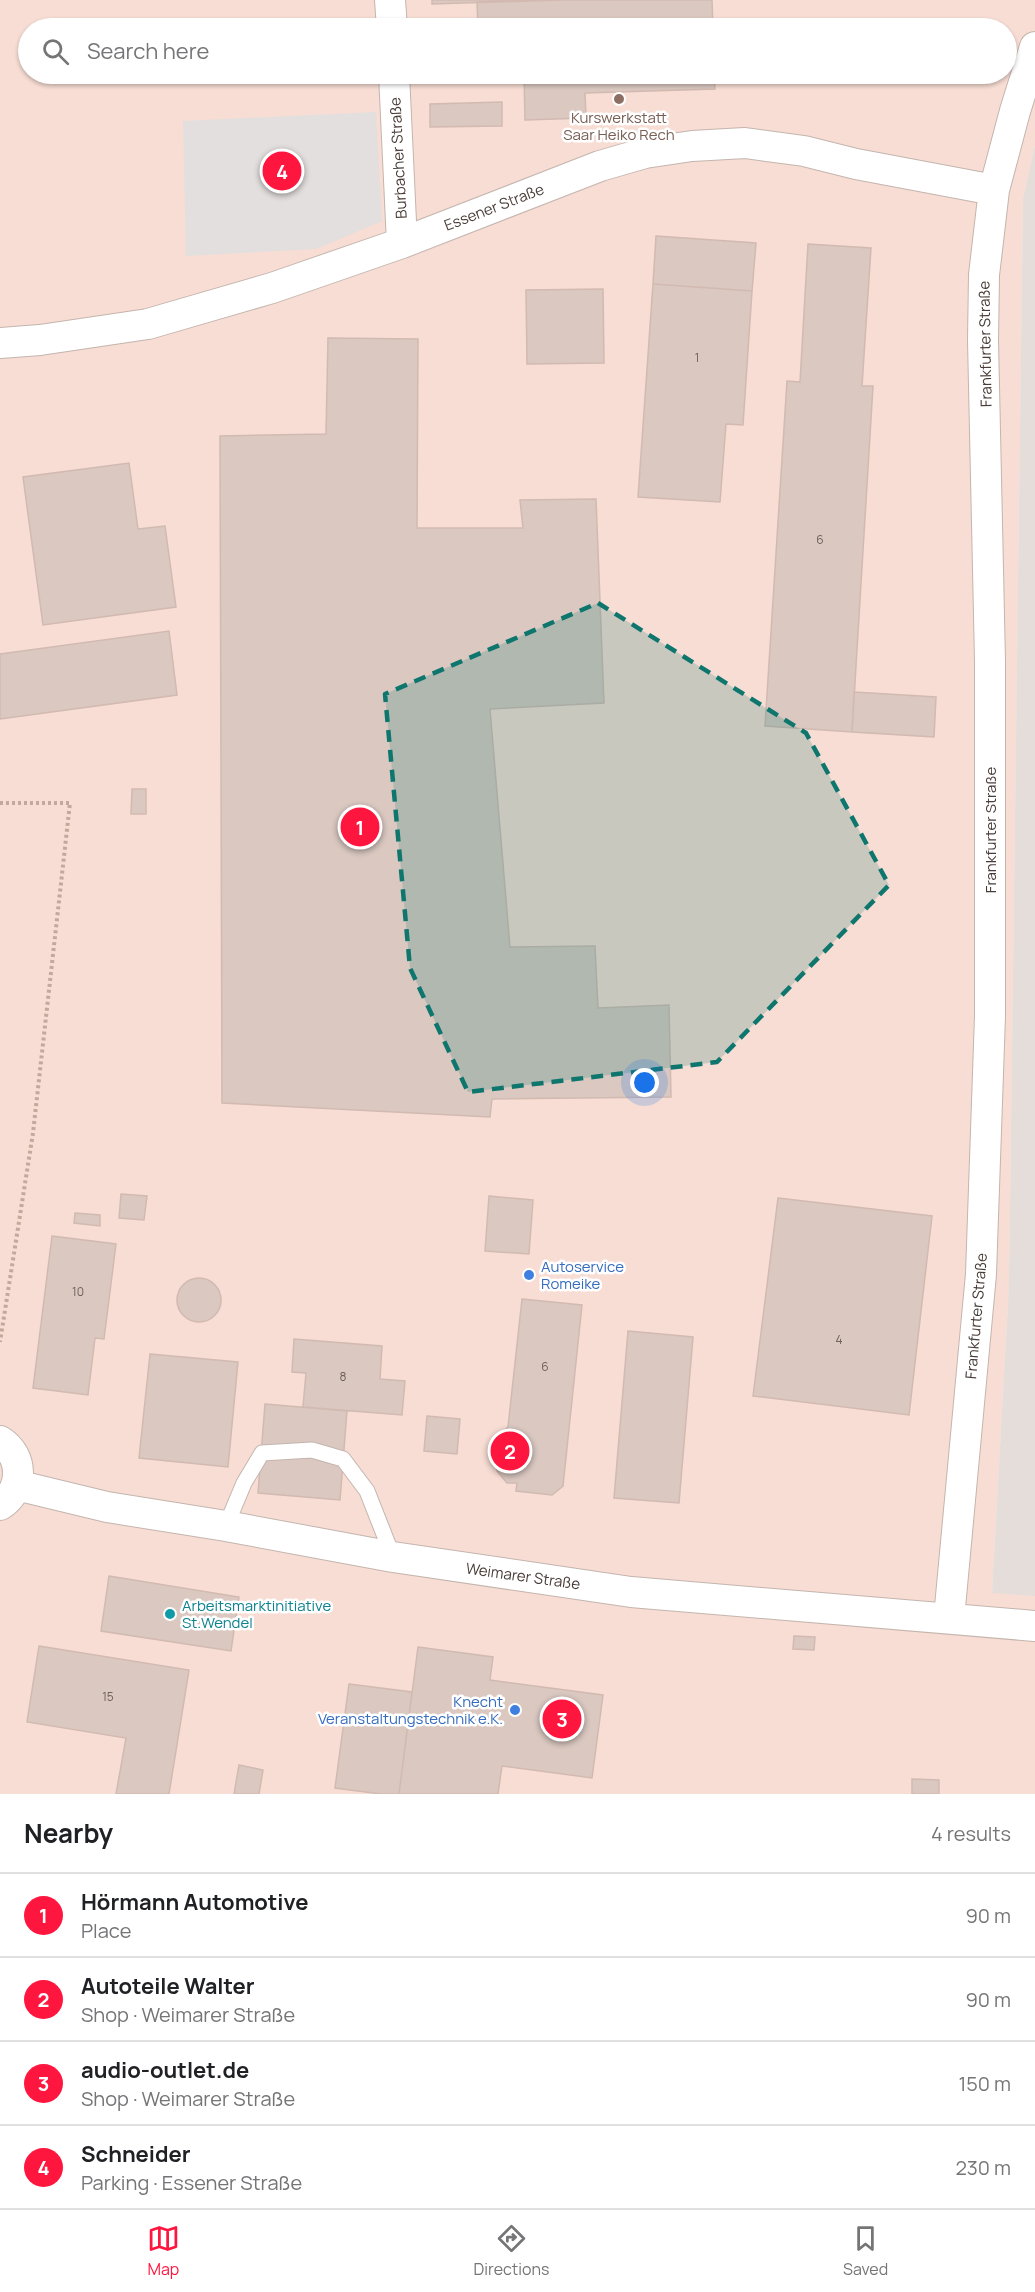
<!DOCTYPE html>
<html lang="en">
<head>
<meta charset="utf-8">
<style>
  body { margin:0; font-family:Manrope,sans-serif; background:#f2f2f2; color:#202124 }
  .you { position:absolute; left:645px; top:1083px; width:21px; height:21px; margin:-15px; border:4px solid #fff; border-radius:50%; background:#1a73e8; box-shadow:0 0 0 9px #1a73e833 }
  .badge { display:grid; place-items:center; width:39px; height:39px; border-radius:50%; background:#ff163f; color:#fff; font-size:20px; font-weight:700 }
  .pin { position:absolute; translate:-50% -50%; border:3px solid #fff; box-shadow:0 2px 6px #0006 }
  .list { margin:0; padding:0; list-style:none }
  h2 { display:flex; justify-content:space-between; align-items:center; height:78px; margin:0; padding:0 24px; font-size:26px }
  h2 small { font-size:20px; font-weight:400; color:#757577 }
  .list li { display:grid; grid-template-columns:39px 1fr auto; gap:18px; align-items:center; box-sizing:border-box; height:84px; padding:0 24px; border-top:2px solid #e0e0e0 }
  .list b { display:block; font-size:22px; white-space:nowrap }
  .list p { margin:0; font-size:20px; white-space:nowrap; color:#757577 }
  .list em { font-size:20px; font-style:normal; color:#757577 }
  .icon { flex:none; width:33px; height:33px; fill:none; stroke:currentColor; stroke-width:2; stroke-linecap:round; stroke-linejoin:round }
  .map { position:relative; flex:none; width:1035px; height:1794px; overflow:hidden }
  .search { position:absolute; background:#fff; box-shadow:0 2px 4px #0004; left:18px; right:18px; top:18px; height:66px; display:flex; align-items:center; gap:15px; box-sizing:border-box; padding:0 21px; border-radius:33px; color:#757577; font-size:22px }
  .sheet { height:414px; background:#fff }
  nav { display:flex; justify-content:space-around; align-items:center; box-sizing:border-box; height:84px; border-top:2px solid #e0e0e0; background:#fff; font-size:16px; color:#757577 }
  nav a { display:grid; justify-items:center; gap:3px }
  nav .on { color:#ff163f }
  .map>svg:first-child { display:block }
</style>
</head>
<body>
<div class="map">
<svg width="1035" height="1794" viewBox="0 0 1035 1794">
  <rect width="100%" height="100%" fill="#f5ede9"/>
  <path fill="#f7ddd4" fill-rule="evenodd" d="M 0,0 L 1035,0 L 1035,145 L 1023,199 L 1009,1284 L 992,1592 L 1035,1596 L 1035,1794 L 0,1794 ZM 28,28 L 1006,28 L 1006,74 L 28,74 Z"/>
  <path fill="#e4ddda" d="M 1035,145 L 1035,1596 L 992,1593 L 1009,1284 L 1023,199 Z"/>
  <path fill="#e3dfde" d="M 376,112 L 382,221 L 316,249 L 186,256 L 183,121 Z"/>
  <path fill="#dac8c1" stroke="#d2bab1" stroke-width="1.5" d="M 432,0 L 562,0 L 432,4 Z
    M 562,0 L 712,0 L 713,28 L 478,28 L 477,2 Z
    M 524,74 L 714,74 L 715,89 L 585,93 L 586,118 L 525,120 Z
    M 502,102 L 502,126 L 430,127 L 430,104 Z
    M 656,236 L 756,243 L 752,291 L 653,284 Z
    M 808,244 L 871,248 L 862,386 L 873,386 L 852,732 L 765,726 L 787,381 L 800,382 Z
    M 653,284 L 752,291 L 743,425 L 726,424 L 720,502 L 638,497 Z
    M 603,289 L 604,363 L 527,364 L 526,290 Z
    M 328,338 L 418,339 L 417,528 L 523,528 L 520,500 L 596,499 L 604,703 L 490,709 L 510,947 L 595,946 L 598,1008 L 669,1005 L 671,1097 L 492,1099 L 490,1117 L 222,1103 L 220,436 L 326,434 Z
    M 129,463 L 138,529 L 165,526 L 176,607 L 43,625 L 23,477 Z
    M 169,631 L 177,695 L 0,719 L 0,654 Z
    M 854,692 L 936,697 L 934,737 L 852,732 Z
    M 132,789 L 146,789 L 146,814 L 131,814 Z
    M 121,1194 L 147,1196 L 144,1220 L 119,1218 Z
    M 489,1196 L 533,1200 L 529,1254 L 485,1251 Z
    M 778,1198 L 932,1216 L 909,1415 L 753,1396 Z
    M 75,1213 L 100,1215 L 100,1226 L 74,1223 Z
    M 52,1236 L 116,1244 L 104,1339 L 95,1338 L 88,1395 L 33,1388 Z
    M177 1300a22 22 0 1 1 44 0a22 22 0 1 1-44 0Z
    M 522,1299 L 582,1305 L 563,1486 L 552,1495 L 516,1491 L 517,1483 L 507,1483 L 497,1471 L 499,1435 L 508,1427 Z
    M 628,1331 L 693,1337 L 679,1503 L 614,1498 Z
    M 294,1339 L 382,1346 L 380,1379 L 405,1381 L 402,1415 L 303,1407 L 306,1373 L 292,1372 Z
    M 150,1354 L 238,1362 L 228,1467 L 139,1458 Z
    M 265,1404 L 347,1411 L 340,1500 L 258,1493 Z
    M 427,1416 L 460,1419 L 457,1454 L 424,1451 Z
    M 109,1576 L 239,1597 L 231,1651 L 101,1631 Z
    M 794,1636 L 815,1637 L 814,1650 L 793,1649 Z
    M 39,1646 L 189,1670 L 169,1794 L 116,1794 L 126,1738 L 27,1722 Z
    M 418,1647 L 493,1657 L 490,1680 L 603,1695 L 592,1778 L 502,1766 L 498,1794 L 399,1794 Z
    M 349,1684 L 412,1692 L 399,1794 L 381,1794 L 335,1788 Z
    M 239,1765 L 263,1770 L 259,1794 L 234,1794 Z
    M 912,1779 L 939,1780 L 939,1794 L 912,1794 Z"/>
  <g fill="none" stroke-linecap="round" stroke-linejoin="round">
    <defs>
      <path id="service" d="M 226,1526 L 244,1483 L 262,1453 L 312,1450 L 343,1459 L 367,1491 L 393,1557"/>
      <path id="minor" d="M 390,0 L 392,28
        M 394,74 L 402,243
        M 0,343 L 40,340 L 148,324 L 272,288 L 402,243 L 600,166 L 645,153 L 692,146 L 745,143 L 804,151 L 856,164 L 994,190
        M 0,1441 C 24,1456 24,1490 0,1505
        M 16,1485 L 107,1507 L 226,1526 L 393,1557 L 631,1592 L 1035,1626
        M 949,1618 L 981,1274 L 990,1016 L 990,661 L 983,340 L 984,275 L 994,190 L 1015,111 L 1035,47"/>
    </defs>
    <use href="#service" stroke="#c4b5ae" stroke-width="17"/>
    <use href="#minor" stroke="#c4b5ae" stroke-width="32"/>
    <path stroke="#c3a89c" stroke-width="4" stroke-dasharray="3 3" stroke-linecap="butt" d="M 0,803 L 70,803 L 33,1133 L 0,1342"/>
    <use href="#service" stroke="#fff" stroke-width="15"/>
    <use href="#minor" stroke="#fff" stroke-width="30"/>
  </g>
  <path fill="#0f766e" fill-opacity="0.2" stroke="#0f766e" stroke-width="4.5" stroke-dasharray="12 8" stroke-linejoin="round" d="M 598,603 L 806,733 L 889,885 L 717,1062 L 468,1092 L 410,968 L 385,694 Z"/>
  <circle fill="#8d6e63" stroke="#fff" stroke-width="2" cx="619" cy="99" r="6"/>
  <g fill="#3f7fe0" stroke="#fff" stroke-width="2">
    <circle cx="529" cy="1275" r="6"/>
    <circle cx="515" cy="1710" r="6"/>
  </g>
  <circle fill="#0f9aa8" stroke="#fff" stroke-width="2" cx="170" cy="1614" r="6"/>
  <g text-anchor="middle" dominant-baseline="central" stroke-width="5" stroke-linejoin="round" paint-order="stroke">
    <g font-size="12" fill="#6d5f5a">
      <text x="697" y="357">1</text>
      <text x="820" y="539">6</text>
      <text x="78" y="1291">10</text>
      <text x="839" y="1339">4</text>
      <text x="545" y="1366">6</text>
      <text x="343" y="1376">8</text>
      <text x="108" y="1696">15</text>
    </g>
    <g font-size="15" fill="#785e54" stroke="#fff">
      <text x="619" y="117">Kurswerkstatt<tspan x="619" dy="17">Saar Heiko Rech</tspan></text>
    </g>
    <g font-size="15" fill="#493c37" stroke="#fff">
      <text transform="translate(398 158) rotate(-93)">Burbacher Straße</text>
      <text transform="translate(494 207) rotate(-21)">Essener Straße</text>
      <text transform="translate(985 344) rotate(-91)">Frankfurter Straße</text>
      <text transform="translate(990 830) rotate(-90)">Frankfurter Straße</text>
      <text transform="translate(976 1316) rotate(-85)">Frankfurter Straße</text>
      <text transform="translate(523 1576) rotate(8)">Weimarer Straße</text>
    </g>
    <g font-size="15" fill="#366cbe" stroke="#fff" text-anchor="start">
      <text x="541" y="1266">Autoservice<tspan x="541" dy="17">Romeike</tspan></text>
      <text x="503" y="1701" text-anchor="end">Knecht<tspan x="503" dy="17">Veranstaltungstechnik e.K.</tspan></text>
    </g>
    <g font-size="15" fill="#0d838f" stroke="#fff" text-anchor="start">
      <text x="182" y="1605">Arbeitsmarktinitiative<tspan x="182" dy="17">St.Wendel</tspan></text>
    </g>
  </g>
</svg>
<div class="you"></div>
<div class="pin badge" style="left:360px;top:827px">1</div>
<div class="pin badge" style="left:510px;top:1451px">2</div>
<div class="pin badge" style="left:562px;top:1719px">3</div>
<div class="pin badge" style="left:282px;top:171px">4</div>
<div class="search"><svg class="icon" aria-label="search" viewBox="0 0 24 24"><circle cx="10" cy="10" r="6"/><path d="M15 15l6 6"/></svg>Search here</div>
</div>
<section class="sheet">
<h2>Nearby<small>4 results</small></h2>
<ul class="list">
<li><span class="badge">1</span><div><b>Hörmann Automotive</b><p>Place</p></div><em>90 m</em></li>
<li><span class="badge">2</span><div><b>Autoteile Walter</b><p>Shop · Weimarer Straße</p></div><em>90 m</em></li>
<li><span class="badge">3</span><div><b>audio-outlet.de</b><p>Shop · Weimarer Straße</p></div><em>150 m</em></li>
<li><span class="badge">4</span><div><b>Schneider</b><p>Parking · Essener Straße</p></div><em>230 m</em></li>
</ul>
</section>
<nav>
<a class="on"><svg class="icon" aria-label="map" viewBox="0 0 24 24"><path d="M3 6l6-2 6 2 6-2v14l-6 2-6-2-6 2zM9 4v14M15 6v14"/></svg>Map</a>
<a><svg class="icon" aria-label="directions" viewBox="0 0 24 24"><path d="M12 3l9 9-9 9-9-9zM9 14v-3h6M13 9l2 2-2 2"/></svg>Directions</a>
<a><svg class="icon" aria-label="saved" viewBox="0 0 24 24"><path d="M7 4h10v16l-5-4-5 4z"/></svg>Saved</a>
</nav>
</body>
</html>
